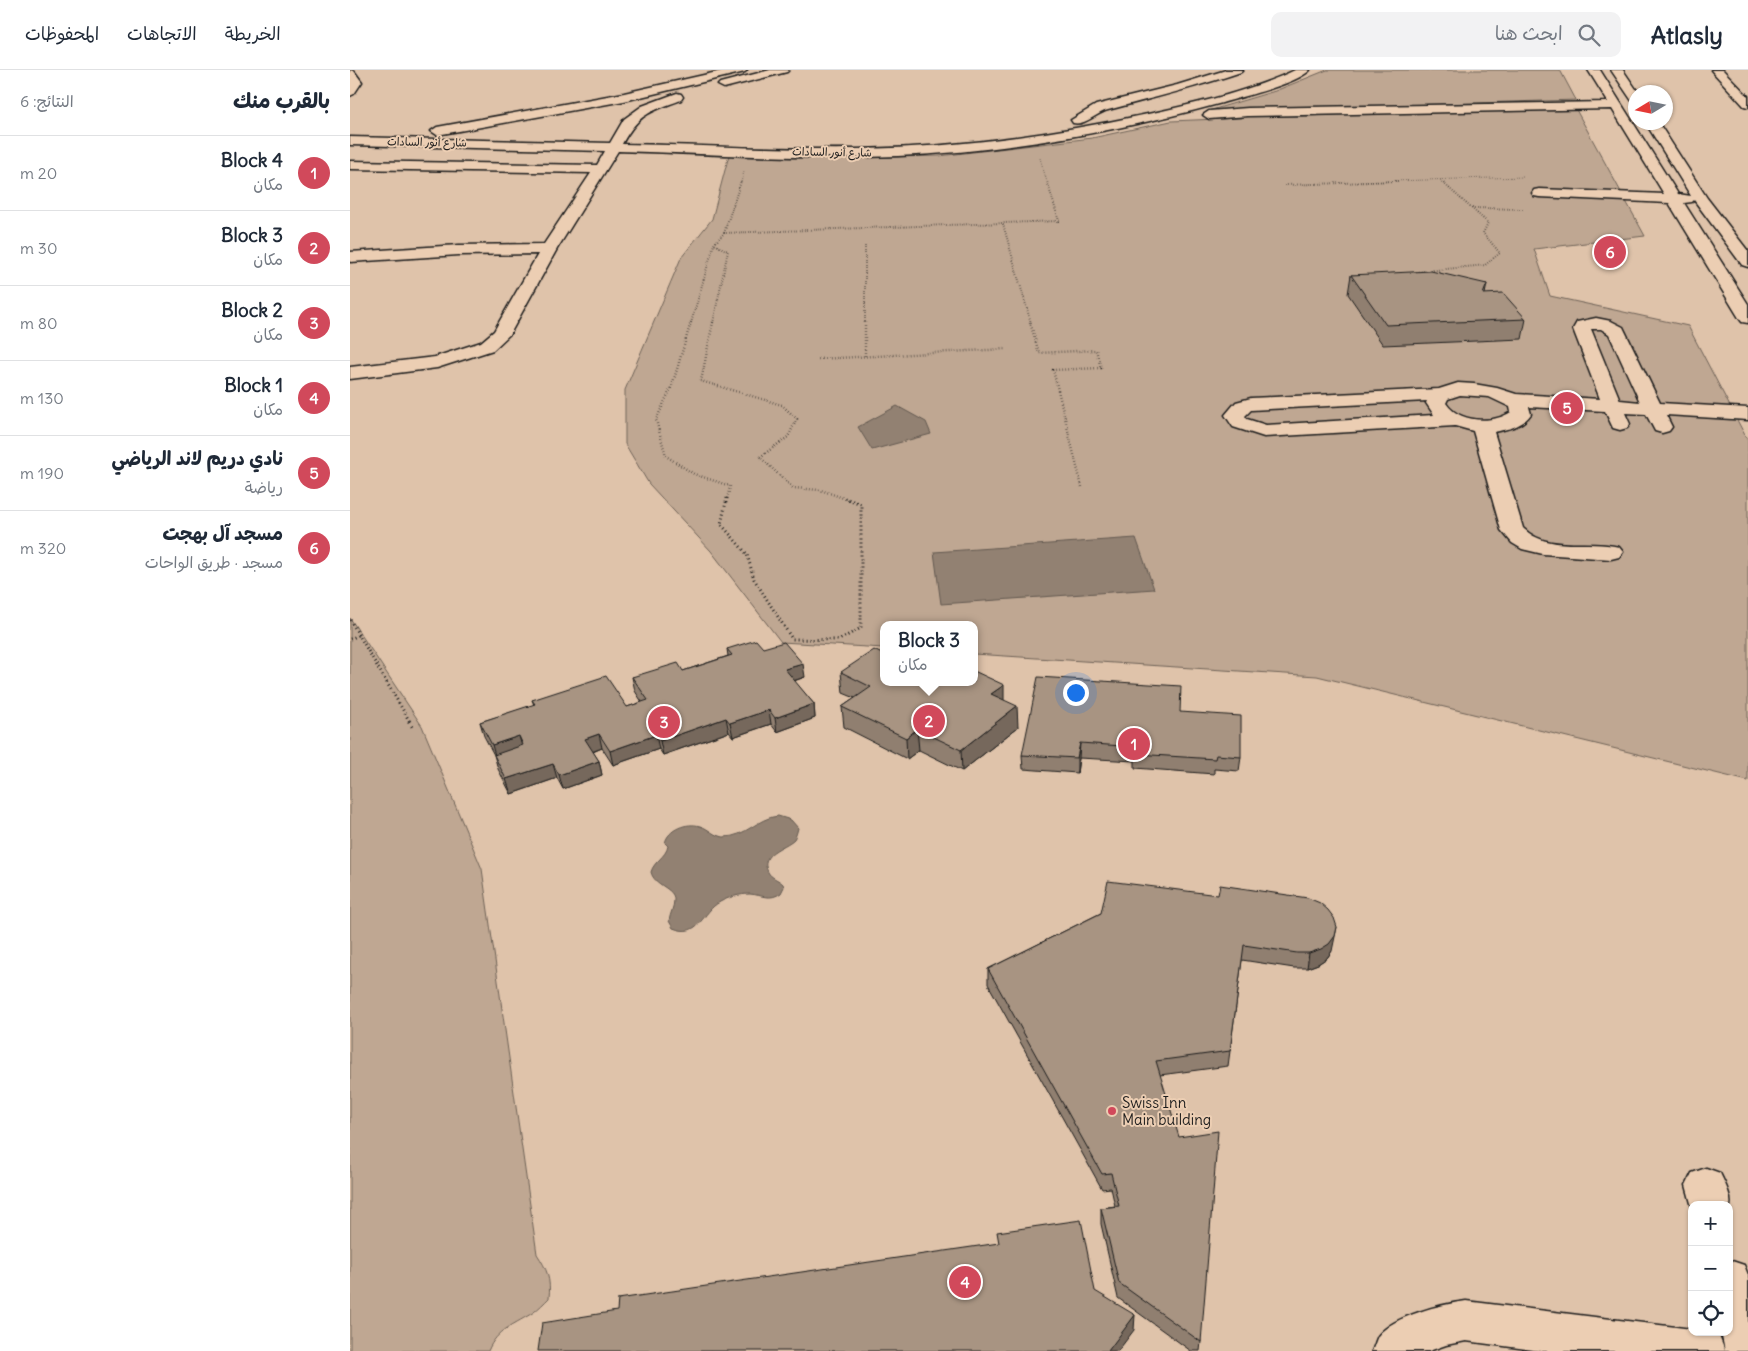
<!DOCTYPE html>
<html lang="ar">
<head>
<meta charset="utf-8">
<style>
  body { margin:0; font-family:Delius,"Playpen Sans Arabic",sans-serif; background:#f2f2f3; color:#1f2937; direction:rtl }
  .controls { position:absolute; right:15px; bottom:15px; display:grid; overflow:hidden; border-radius:10px; box-shadow:0 1px 4px #0004 }
  .controls button { width:45px; height:45px; display:grid; place-items:center; padding:0; border:0; border-bottom:1px solid #e0e1e3; background:#fff; color:#1f2937; font:25px sans-serif }
  .compass { position:absolute; left:1278px; top:15px; width:45px; height:45px; border-radius:50%; background:#fff; box-shadow:0 1px 4px #0004; rotate:260deg }
  .you { position:absolute; left:725px; top:622px; width:18px; height:18px; margin:-12px; border:4px solid #fff; border-radius:50%; background:#1a73e8; box-shadow:0 0 0 8px #1a73e833 }
  .badge { display:grid; place-items:center; width:32px; height:32px; border-radius:50%; background:#d1495b; color:#fff; font-size:16px; font-weight:700 }
  .pin { position:absolute; translate:-50% -50%; border:2px solid #fff; box-shadow:0 1px 5px #0006 }
  .popup { position:absolute; left:530px; top:551px; width:98px; height:65px; box-sizing:border-box; display:grid; place-content:center; border-radius:10px; background:#fff; filter:drop-shadow(0 1px 4px #0005); font-size:16px; white-space:nowrap; color:#747a83 }
  .popup b { font-size:19px; color:#1f2937 }
  .popup::after { content:''; position:absolute; left:50%; top:100%; margin-left:-10px; border:10px solid transparent; border-top-color:#fff }
  .list { margin:0; padding:0; list-style:none }
  h2 { display:flex; justify-content:space-between; align-items:center; height:65px; margin:0; padding:0 20px; font-size:21px }
  h2 small { font-size:16px; font-weight:400; color:#747a83 }
  .list li { display:grid; grid-template-columns:32px 1fr auto; gap:15px; align-items:center; box-sizing:border-box; height:75px; padding:0 20px; border-top:1px solid #e0e1e3 }
  .list b { display:block; font-size:19px; white-space:nowrap }
  .list p { margin:0; font-size:16px; white-space:nowrap; color:#747a83 }
  .list em { font-size:16px; font-style:normal; color:#747a83 }
  .icon { flex:none; width:28px; height:28px; fill:none; stroke:currentColor; stroke-width:2; stroke-linecap:round; stroke-linejoin:round }
  .map { position:relative; flex:none; width:1398px; height:1281px; overflow:hidden; direction:ltr }
  header { display:flex; align-items:center; gap:30px; box-sizing:border-box; height:70px; padding:0 25px; background:#fff; border-bottom:1px solid #e0e1e3 }
  header strong { font-size:24px }
  nav { display:flex; gap:28px; margin-inline-start:auto; font-size:18px }
  .search { width:350px; height:45px; background:#f2f2f3; display:flex; align-items:center; gap:12px; box-sizing:border-box; padding:0 18px; border-radius:10px; color:#747a83; font-size:19px }
  main { display:flex }
  aside { flex:1; background:#fff }
  .map>svg:first-child { display:block }
</style>
</head>
<body>
<header>
<strong>Atlasly</strong>
<div class="search"><svg class="icon" aria-label="search" viewBox="0 0 24 24"><circle cx="10" cy="10" r="6"/><path d="M15 15l6 6"/></svg>ابحث هنا</div>
<nav><a>الخريطة</a><a>الاتجاهات</a><a>المحفوظات</a></nav>
</header>
<main>
<div class="map">
<svg width="1398" height="1281" viewBox="0 0 1398 1281">
  <rect width="100%" height="100%" fill="#dfc3aa"/>
  <filter id="ink" filterUnits="userSpaceOnUse"><feTurbulence type="fractalNoise" baseFrequency=".02" numOctaves="2"/><feDisplacementMap in="SourceGraphic" scale="10" xChannelSelector="R" yChannelSelector="G"/><feConvolveMatrix kernelMatrix="1 2 1 2 8 2 1 2 1" color-interpolation-filters="sRGB"/></filter>
  <g filter="url(#ink)">
    <path fill="#bfa792" stroke="#6e6257" d="M 977,0 L 1210,0 L 1226,30 L 858,41 L 925,21 Z
      M 1224,36 L 1295,166 L 1184,179 L 1200,226 L 1338,256 L 1398,371 L 1398,711 L 967,606 L 624,584 L 624,555 L 534,555 L 534,578 L 431,572 L 361,481 L 299,414 L 275,374 L 275,320 L 331,188 L 362,149 L 379,85 L 499,88 L 589,86 L 742,68 L 821,51 L 891,48 L 890,46 L 957,46 Z
      M 0,548 L 72,656 L 132,799 L 187,1184 C 197,1199 201,1209 199,1228 C 194,1233 189,1238 184,1242 C 166,1254 147,1259 138,1281 L 0,1281 Z"/>
    <path fill="#928172" stroke="#635950" d="M 547,336 L 576,352 L 581,364 L 522,380 L 508,357 Z
      M 786,468 L 804,519 L 591,534 L 584,482 Z
      M 428,746 L 441,750 L 448,758 C 447,762 446,766 444,769 C 435,778 408,783 418,802 C 421,808 428,809 433,814 L 434,817 L 431,823 C 420,831 412,825 400,824 C 390,824 379,827 370,832 C 352,841 350,869 323,858 L 319,851 C 320,844 324,837 324,830 C 325,818 304,816 301,802 C 304,791 316,787 318,776 L 315,773 C 318,759 337,752 350,756 C 360,759 363,766 374,767 C 396,767 407,748 428,746 Z"/>
    <g fill="none" stroke-linecap="round" stroke-linejoin="round">
      <defs>
        <path id="minor" d="M 0,0 L 4,1 L 12,12 L 4,24 L 0,26 Z
          M 376,0 L 397,0 L 395,2 L 274,31 L 87,65 L 81,61 L 87,57 L 274,23 Z
          M 420,0 L 439,0 L 437,2 L 374,18 L 368,15 L 370,13 Z
          M 876,0 L 893,0 L 891,2 C 847,17 803,28 758,40 C 746,43 735,56 723,53 L 721,50 L 746,35 L 827,15 Z
          M 945,0 L 960,0 C 947,14 891,27 872,33 C 766,62 657,81 548,86 C 455,90 361,84 268,81 L 207,179 L 160,264 L 143,280 L 87,298 L 0,309 L 0,297 L 85,287 L 131,272 L 144,261 L 188,184 L 109,185 L 0,192 L 0,182 L 109,175 L 194,174 L 241,103 L 0,99 L 0,91 L 247,95 L 255,81 L 0,75 L 0,67 L 260,73 L 274,49 L 292,36 L 327,23 L 331,24 L 333,27 L 331,30 C 300,42 289,43 272,74 C 350,75 429,80 507,79 C 603,78 699,65 793,45 C 844,34 898,22 945,0 Z
          M 1238,0 L 1250,0 L 1328,124 L 1341,126 L 1295,52 L 1308,52 L 1357,128 L 1398,181 L 1398,197 L 1392,195 L 1344,130 L 1342,132 L 1334,133 L 1398,234 L 1398,253 L 1392,252 L 1389,248 L 1319,133 L 1189,127 L 1184,126 L 1182,123 L 1184,120 L 1189,119 L 1314,124 L 1262,39 L 898,46 L 859,49 L 853,45 L 859,41 L 898,38 L 1258,32 Z
          M 1261,0 L 1273,0 L 1288,22 L 1286,22 L 1286,31 L 1282,31 Z
          M 1246,248 L 1261,251 L 1273,257 L 1310,333 L 1398,338 L 1398,350 L 1316,345 L 1322,357 L 1319,361 L 1312,363 L 1305,361 L 1296,344 L 1275,343 L 1280,354 L 1277,358 L 1270,360 L 1263,358 L 1255,341 L 1179,337 L 1181,344 C 1172,357 1158,359 1144,362 L 1173,458 C 1198,483 1238,469 1269,477 L 1273,482 L 1269,487 L 1261,489 L 1193,484 L 1172,479 L 1162,473 L 1151,460 L 1123,361 L 1105,356 L 914,367 L 883,357 L 875,345 L 886,332 L 901,328 L 1089,319 L 1108,313 L 1124,314 L 1147,318 L 1166,324 L 1250,329 L 1223,259 L 1227,252 ZM 1241,259 L 1251,259 L 1259,264 L 1290,332 L 1270,330 ZM 1110,325 L 1139,327 L 1160,337 L 1161,342 C 1143,354 1109,353 1096,333 L 1098,329 ZM 1077,331 L 1076,333 L 1084,345 L 916,355 L 897,349 L 895,346 L 901,340 Z
          M 1356,1098 L 1370,1103 C 1374,1112 1384,1129 1379,1139 L 1379,1135 L 1342,1135 L 1342,1137 L 1336,1115 L 1342,1103 Z
          M 1379,1190 L 1394,1195 L 1398,1205 L 1398,1281 L 1375,1281 L 1371,1262 L 1379,1262 Z
          M 1116,1231 L 1342,1259 L 1342,1262 L 1359,1262 L 1369,1266 L 1375,1281 L 1191,1281 L 1116,1271 L 1096,1275 L 1079,1281 L 1022,1281 C 1024,1277 1026,1270 1028,1266 C 1043,1246 1092,1234 1116,1231 Z"/>
        <path id="highway" d="M 1361,0 L 1373,0 L 1398,26 L 1398,37 L 1394,36 Z"/>
      </defs>
      <use href="#minor" stroke="#1c1c1c" stroke-width="3"/>
      <use href="#highway" stroke="#1c1c1c" stroke-width="3"/>
      <path stroke="#1c1c1c" stroke-width="1" stroke-dasharray="0.5 2" stroke-linecap="butt" d="M 690,88 L 697,112
        M 1090,110 L 1093,112
        M 391,112 L 394,102
        M 1010,112 L 1174,107"/>
      <path stroke="#1c1c1c" stroke-width="2" stroke-dasharray="0.5 2" stroke-linecap="butt" d="M 935,115 L 1048,111
        M 1122,138 L 1174,139
        M 653,154 L 681,253
        M 374,163 L 709,151 L 697,111
        M 364,174 L 374,163 L 391,111
        M 515,176 L 515,253
        M 1066,202 L 1135,195 L 1150,183 L 1133,163 L 1138,153 L 1091,111
        M 341,253 L 364,174
        M 363,253 L 378,181 L 364,174"/>
      <path stroke="#1c1c1c" stroke-width="2.5" stroke-dasharray="0.5 2.5" stroke-linecap="butt" d="M 341,252 L 322,316 L 306,350 L 316,386 L 344,404 L 380,416 L 377,430
        M 363,252 L 351,311 L 432,335 L 447,349 L 438,367 L 410,387 L 443,418 L 471,420 L 499,430
        M 515,252 L 515,286
        M 680,252 L 689,283 L 746,280 L 751,298 L 703,300 L 732,417
        M 468,289 L 656,279"/>
      <path stroke="#1c1c1c" stroke-width="3" stroke-dasharray="1 3" stroke-linecap="butt" d="M 377,428 L 371,454 L 397,484 L 404,509 L 442,569 L 489,570 L 511,558 L 511,434 L 495,428
        M 0,550 L 60,652
        M 0,569 L 9,565"/>
      <path stroke="#1c1c1c" stroke-width="4" stroke-dasharray="1 4.5" stroke-linecap="butt" d="M 59,651 L 64,659"/>
      <use href="#minor" fill="#ecceb3" fill-rule="evenodd"/>
      <use href="#highway" fill="#ecceb3" fill-rule="evenodd"/>
    </g>
    <path fill="#907f70" stroke="#1c1c1c" d="M 1001,205 L 1137,214 L 1135,224 L 1176,249 L 1172,269 L 1033,275 L 998,224 Z
      M 413,578 L 455,607 L 444,611 L 464,634 L 465,648 L 427,662 L 421,654 L 383,667 L 379,662 L 313,685 L 309,679 L 263,695 L 252,678 L 243,682 L 249,691 L 252,705 L 213,719 L 207,708 L 161,724 L 148,699 L 144,685 L 134,666 L 130,652 L 184,635 L 182,630 L 277,637 L 292,632 L 285,621 L 282,607 L 333,601 L 378,586 L 377,579 Z
      M 491,602 L 534,612 L 654,630 L 668,657 L 612,701 L 569,680 L 557,689 L 494,657 L 492,637 L 505,628 L 493,623 Z
      M 830,642 L 891,687 L 889,701 L 864,699 L 864,704 L 785,698 L 785,691 L 729,688 L 727,703 L 673,699 L 672,685 Z
      M 751,843 L 982,881 L 977,888 L 968,894 L 957,898 L 944,898 L 892,890 L 878,996 L 810,1005 L 851,1272 L 850,1281 L 841,1281 L 768,1228 L 751,1154 L 751,1138 L 765,1136 L 761,1118 L 752,1119 L 638,914 L 638,899 Z"/>
    <path fill="#76685b" stroke="#1c1c1c" d="M 453,594 L 455,607 L 437,613 L 435,599 Z
      M 654,615 L 654,635 L 641,624 Z
      M 464,634 L 465,648 L 427,662 L 425,648 Z
      M 667,636 L 668,657 L 612,701 L 611,680 Z
      M 419,640 L 421,654 L 383,667 L 380,653 Z
      M 376,648 L 379,662 L 313,685 L 310,671 Z
      M 567,659 L 569,680 L 557,689 L 556,668 Z
      M 249,664 L 252,678 L 239,683 L 235,669 Z
      M 306,665 L 309,679 L 263,695 L 260,681 Z
      M 169,666 L 173,680 L 146,689 L 142,675 Z
      M 730,673 L 729,688 L 727,703 L 727,688 Z
      M 249,691 L 252,705 L 213,719 L 209,705 Z
      M 203,694 L 207,708 L 161,724 L 156,709 Z
      M 987,857 L 982,881 L 977,888 L 968,894 L 957,898 L 959,883 Z
      M 785,1245 L 784,1260 L 768,1281 L 757,1281 Z"/>
    <path fill="#a89482" stroke="#1c1c1c" d="M 1081,201 L 1137,214 L 1133,224 L 1153,223 L 1176,249 L 1036,255 L 1001,205 Z
      M 406,570 L 413,578 L 434,572 L 453,594 L 435,599 L 464,634 L 425,648 L 419,640 L 380,653 L 376,648 L 310,671 L 306,665 L 260,681 L 249,664 L 235,669 L 249,691 L 209,705 L 203,694 L 156,709 L 144,685 L 173,675 L 169,666 L 142,675 L 130,652 L 185,634 L 182,630 L 256,606 L 277,637 L 298,630 L 282,607 L 328,593 L 333,601 L 382,585 L 377,579 Z
      M 524,580 L 534,585 L 534,612 L 624,612 L 624,601 L 654,615 L 641,624 L 667,636 L 611,680 L 567,659 L 556,668 L 492,637 L 521,617 L 491,602 Z
      M 688,607 L 831,616 L 830,642 L 891,646 L 891,687 L 866,685 L 865,689 L 786,684 L 786,677 L 730,673 L 727,688 L 672,685 Z
      M 758,811 L 868,825 L 870,815 L 958,828 L 970,833 L 978,840 L 984,848 L 987,857 L 985,866 L 979,874 L 971,879 L 959,883 L 947,883 L 894,875 L 880,981 L 806,991 L 829,1067 L 868,1061 L 851,1272 L 769,1213 L 751,1138 L 769,1136 L 761,1103 L 752,1104 L 638,899 L 751,843 Z
      M 731,1150 L 745,1221 L 785,1245 L 758,1281 L 188,1281 L 192,1253 L 267,1241 L 268,1229 L 649,1173 L 647,1162 Z"/>
  </g>
  <circle fill="#d1495b" stroke="#ecceb3" stroke-width="2" cx="762" cy="1041" r="5"/>
  <g text-anchor="middle" dominant-baseline="central" stroke-width="4" stroke-linejoin="round" paint-order="stroke">
    <g font-size="11" fill="#1c1c1c" stroke="#ecceb3">
      <text transform="translate(77 72) rotate(1)">شارع أنور السادات</text>
      <text transform="translate(482 82) rotate(1)">شارع أنور السادات</text>
    </g>
    <g font-size="15" fill="#1c1c1c" stroke="#ecceb3" text-anchor="start">
      <text x="772" y="1032">Swiss Inn<tspan x="772" dy="17">Main building</tspan></text>
    </g>
  </g>
</svg>
<div class="controls">
<button>+</button>
<button>−</button>
<button><svg class="icon" aria-label="locate" viewBox="0 0 24 24"><circle cx="12" cy="12" r="6"/><path d="M12 2v4M12 18v4M2 12h4M18 12h4"/></svg></button>
</div>
<svg class="compass" viewBox="-18 -18 36 36"><path d="M0-13l5 13h-10z" fill="#e53935"/><path d="M0 13l5-13h-10z" fill="#747a83"/></svg>
<div class="you"></div>
<div class="pin badge" style="left:784px;top:674px">1</div>
<div class="pin badge" style="left:579px;top:651px">2</div>
<div class="popup"><b>Block 3</b>مكان</div>
<div class="pin badge" style="left:314px;top:652px">3</div>
<div class="pin badge" style="left:615px;top:1212px">4</div>
<div class="pin badge" style="left:1217px;top:338px">5</div>
<div class="pin badge" style="left:1260px;top:182px">6</div>
</div>
<aside>
<h2>بالقرب منك<small>النتائج: 6</small></h2>
<ul class="list">
<li><span class="badge">1</span><div><b>Block 4</b><p>مكان</p></div><em>20 m</em></li>
<li><span class="badge">2</span><div><b>Block 3</b><p>مكان</p></div><em>30 m</em></li>
<li><span class="badge">3</span><div><b>Block 2</b><p>مكان</p></div><em>80 m</em></li>
<li><span class="badge">4</span><div><b>Block 1</b><p>مكان</p></div><em>130 m</em></li>
<li><span class="badge">5</span><div><b>نادي دريم لاند الرياضي</b><p>رياضة</p></div><em>190 m</em></li>
<li><span class="badge">6</span><div><b>مسجد آل بهجت</b><p>مسجد · طريق الواحات</p></div><em>320 m</em></li>
</ul>
</aside>
</main>
</body>
</html>
